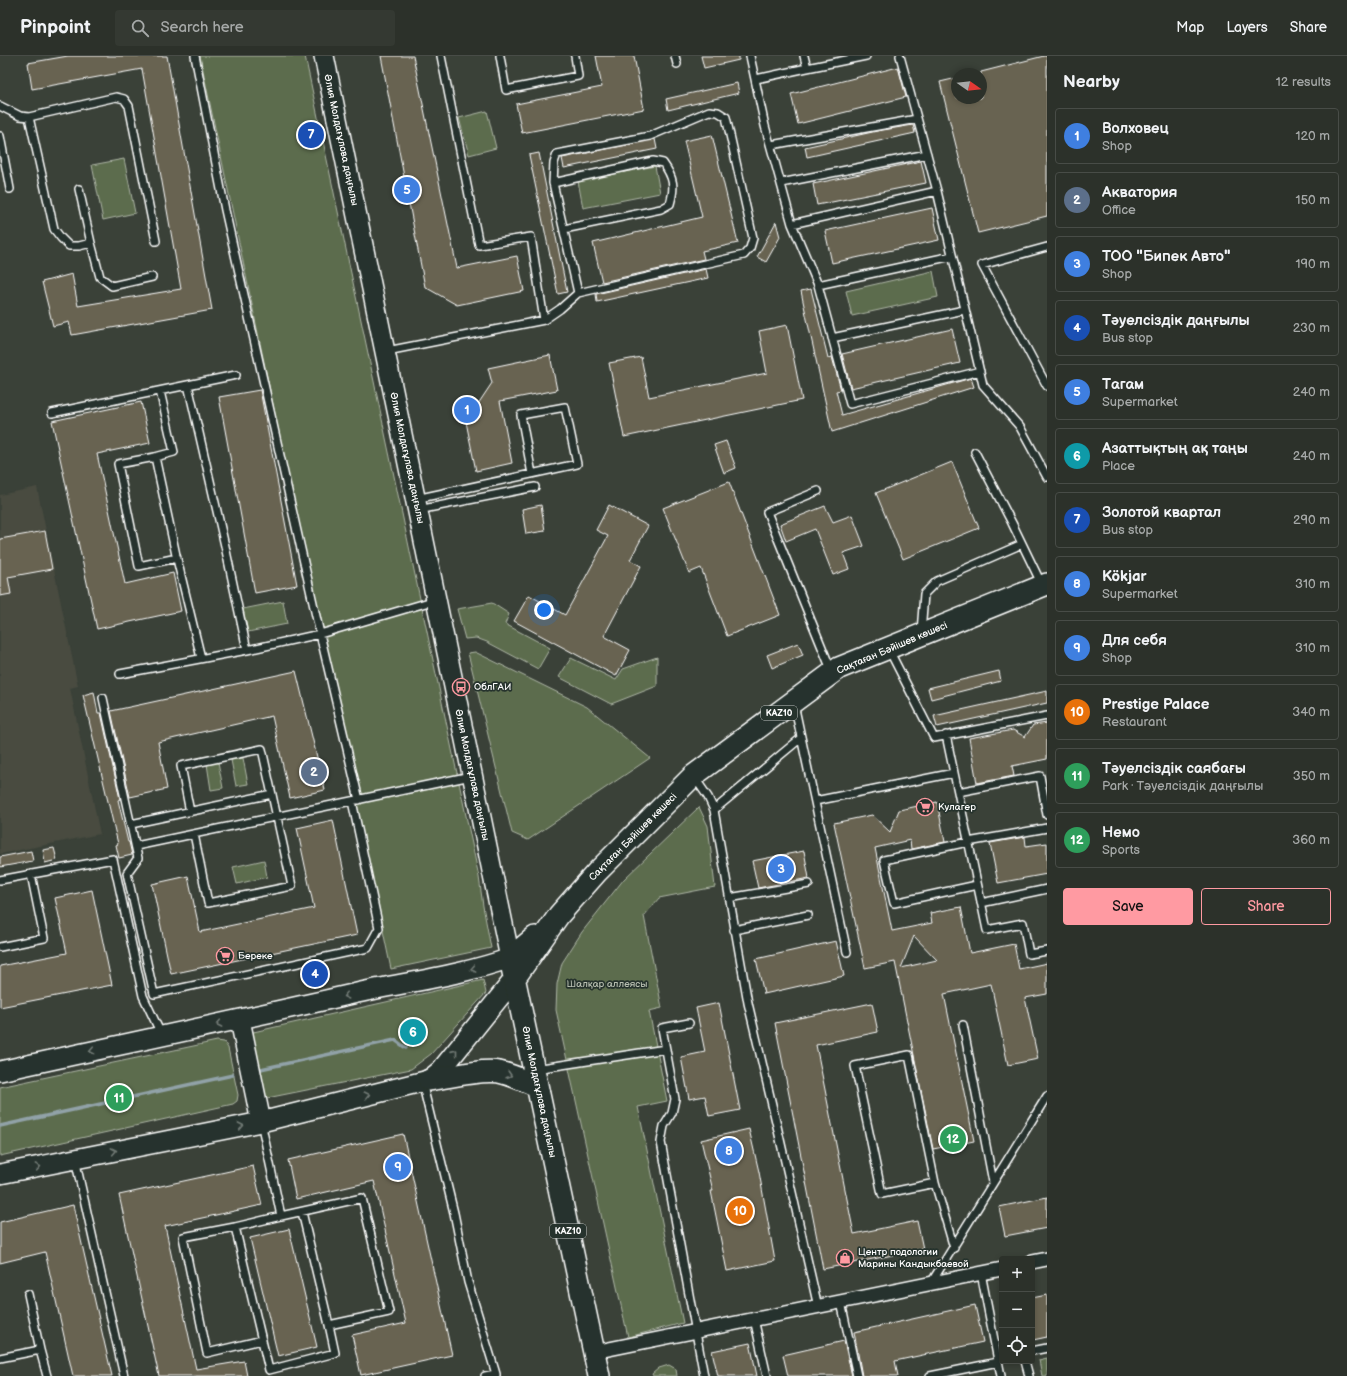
<!DOCTYPE html>
<html lang="en">
<head>
<meta charset="utf-8">
<style>
  body { margin:0; font-family:"Balsamiq Sans",sans-serif; background:#343932; color:#f1f3f6 }
  .controls { position:absolute; right:12px; bottom:12px; display:grid; overflow:hidden; border-radius:4px; box-shadow:0 2px 6px #0003 }
  .controls button { width:36px; height:36px; display:grid; place-items:center; padding:0; border:0; border-bottom:1px solid #484c47; background:#2c312a; color:#f1f3f6; font:20px sans-serif }
  .compass { position:absolute; left:951px; top:12px; width:36px; height:36px; border-radius:50%; background:#2c312a; box-shadow:0 2px 6px #0003; rotate:104deg }
  .you { position:absolute; left:544px; top:554px; width:14px; height:14px; margin:-10px; border:3px solid #fff; border-radius:50%; background:#1a73e8; box-shadow:0 0 0 6px #1a73e833 }
  .badge { display:grid; place-items:center; width:26px; height:26px; border-radius:50%; background:#ff9aa2; color:#fff; font-size:13px; font-weight:700 }
  .pin { position:absolute; translate:-50% -50%; border:2px solid #fff; box-shadow:0 1px 4px #0006 }
  .list { margin:0; padding:0; list-style:none }
  h2 { display:flex; justify-content:space-between; align-items:center; height:52px; margin:0; padding:0 16px; font-size:17px }
  h2 small { font-size:13px; font-weight:400; color:#a6a9a8 }
  .list li { display:grid; grid-template-columns:26px 1fr auto; gap:12px; align-items:center; box-sizing:border-box; height:56px; margin:0 8px 8px; padding:0 8px; border:1px solid #484c47; border-radius:4px }
  .list b { display:block; font-size:15px; white-space:nowrap }
  .list p { margin:0; font-size:13px; white-space:nowrap; color:#a6a9a8 }
  .list em { font-size:13px; font-style:normal; color:#a6a9a8 }
  .actions { display:flex; gap:8px; padding:12px 16px }
  .actions a { flex:1; padding:9px 0; border:1px solid #ff9aa2; border-radius:4px; text-align:center; font-size:14px; color:#ff9aa2 }
  .actions .main { background:#ff9aa2; color:#111 }
  .icon { flex:none; width:22px; height:22px; fill:none; stroke:currentColor; stroke-width:2; stroke-linecap:round; stroke-linejoin:round }
  .map { position:relative; flex:none; width:1047px; height:1320px; overflow:hidden }
  header { display:flex; align-items:center; gap:24px; box-sizing:border-box; height:56px; padding:0 20px; background:#2c312a; border-bottom:1px solid #484c47 }
  header strong { font-size:19px }
  nav { display:flex; gap:22px; margin-inline-start:auto; font-size:14px }
  .search { width:280px; height:36px; background:#343932; display:flex; align-items:center; gap:10px; box-sizing:border-box; padding:0 14px; border-radius:4px; color:#a6a9a8; font-size:15px }
  main { display:flex }
  aside { flex:1; background:#2c312a }
  .map>svg:first-child { display:block }
</style>
</head>
<body>
<header>
<strong>Pinpoint</strong>
<div class="search"><svg class="icon" aria-label="search" viewBox="0 0 24 24"><circle cx="10" cy="10" r="6"/><path d="M15 15l6 6"/></svg>Search here</div>
<nav><a>Map</a><a>Layers</a><a>Share</a></nav>
</header>
<main>
<div class="map">
<svg width="1047" height="1320" viewBox="0 0 1047 1320">
  <rect width="100%" height="100%" fill="#3a4138"/>
  <filter id="ink" filterUnits="userSpaceOnUse"><feTurbulence type="fractalNoise" baseFrequency=".025" numOctaves="2"/><feDisplacementMap in="SourceGraphic" scale="8" xChannelSelector="R" yChannelSelector="G"/><feConvolveMatrix kernelMatrix="1 2 1 2 8 2 1 2 1" color-interpolation-filters="sRGB"/></filter>
  <g filter="url(#ink)">
    <path fill="#484b40" d="M 37,431 L 78,630 L 70,632 L 100,778 L 0,798 L 0,439 Z"/>
    <path fill="#5c6c4e" stroke="#aeb6a6" d="M 200,0 L 305,0 L 479,821 L 483,850 L 491,892 L 391,913 Z
      M 487,55 L 496,92 L 469,99 L 459,62 Z
      M 124,103 L 135,157 L 103,164 L 92,109 Z
      M 655,110 L 660,137 L 583,152 L 578,125 Z
      M 933,215 L 938,241 L 852,260 L 846,235 Z
      M 283,545 L 287,568 L 248,576 L 243,553 Z
      M 492,547 L 509,558 L 505,568 L 550,592 L 538,613 L 487,586 L 476,582 L 465,583 L 457,553 Z
      M 475,596 L 587,651 L 650,702 L 528,784 L 512,777 L 468,597 Z
      M 657,601 L 657,630 L 611,648 L 559,621 L 571,602 L 616,624 L 623,613 Z
      M 243,702 L 248,728 L 236,730 L 231,704 Z
      M 218,706 L 223,732 L 211,734 L 207,708 Z
      M 699,751 L 708,770 L 715,831 L 659,842 L 644,860 L 662,952 L 649,955 L 667,1045 L 638,1051 L 683,1267 L 628,1281 L 556,954 L 557,928 L 562,907 L 582,876 L 624,823 Z
      M 264,804 L 267,821 L 237,828 L 233,811 Z
      M 483,924 L 486,937 L 431,998 L 411,1013 L 262,1043 L 249,977 Z
      M 217,985 L 224,986 L 228,992 L 238,1039 L 237,1045 L 233,1048 L 0,1100 L 0,1031 Z
      M 1047,1302 L 1047,1320 L 1042,1320 L 1039,1304 Z
      M 669,1309 L 676,1313 L 677,1320 L 653,1320 L 652,1318 L 659,1312 Z"/>
    <g fill="none" stroke-linecap="round" stroke-linejoin="round">
      <path stroke="#91a2a8" stroke-width="3.5" d="M 256,1014 L 395,984 L 406,992
        M 0,1070 L 233,1019"/>
    </g>
    <path fill="#686351" stroke="#fff" fill-rule="evenodd" d="M 68,0 L 167,0 L 212,254 L 72,279 L 69,266 L 53,270 L 42,226 L 72,218 L 78,250 L 181,233 L 142,13 L 32,33 L 28,7 Z
      M 381,0 L 413,0 L 457,212 L 517,200 L 524,235 L 457,249 L 425,231 Z
      M 596,0 L 634,0 L 644,53 L 522,77 L 516,48 L 602,31 Z
      M 701,0 L 739,0 L 739,4 L 704,12 Z
      M 1044,0 L 1047,0 L 1047,160 L 978,177 L 940,26 L 957,22 L 957,42 L 981,42 L 981,16 Z
      M 898,11 L 906,41 L 798,68 L 791,38 Z
      M 737,27 L 739,37 L 668,54 L 666,43 Z
      M 913,69 L 915,77 L 807,101 L 805,91 L 877,75 Z
      M 712,79 L 738,187 L 702,195 L 704,203 L 602,226 L 593,187 L 702,161 L 684,85 Z
      M 655,83 L 657,93 L 564,112 L 562,102 Z
      M 539,97 L 567,236 L 558,238 L 529,99 Z
      M 921,105 L 926,127 L 817,149 L 813,128 Z
      M 932,152 L 939,184 L 832,207 L 825,175 Z
      M 776,166 L 780,181 L 766,206 L 757,201 Z
      M 706,213 L 708,222 L 597,246 L 596,238 Z
      M 811,233 L 828,302 L 832,301 L 841,334 L 836,335 L 842,359 L 971,322 L 974,331 L 832,376 L 803,245 L 801,235 Z
      M 787,269 L 802,344 L 624,381 L 609,307 L 641,301 L 649,341 L 767,317 L 759,275 Z
      M 952,273 L 960,307 L 851,332 L 842,298 Z
      M 550,299 L 557,334 L 500,345 L 512,407 L 476,415 L 463,351 L 478,348 L 492,327 L 488,312 Z
      M 260,334 L 297,529 L 255,537 L 219,341 Z
      M 141,346 L 150,387 L 97,398 L 125,528 L 173,517 L 181,555 L 97,573 L 52,365 Z
      M 726,385 L 736,412 L 724,417 L 714,389 Z
      M 952,406 L 979,472 L 903,503 L 876,437 Z
      M 729,426 L 780,559 L 727,580 L 701,512 L 689,517 L 663,452 Z
      M 541,449 L 545,475 L 526,478 L 522,453 Z
      M 609,449 L 648,470 L 630,504 L 641,510 L 604,580 L 630,594 L 616,620 L 514,565 L 529,539 L 565,559 L 608,480 L 596,474 Z
      M 825,450 L 833,466 L 852,459 L 864,490 L 843,497 L 849,513 L 833,519 L 815,473 L 786,485 L 780,468 Z
      M 45,475 L 52,513 L 8,521 L 11,538 L 0,540 L 0,483 Z
      M 798,587 L 803,599 L 772,612 L 767,599 Z
      M 296,615 L 325,734 L 290,742 L 272,660 L 158,686 L 167,733 L 130,741 L 111,655 Z
      M 999,615 L 1001,625 L 931,643 L 928,632 Z
      M 1047,635 L 1047,647 L 937,671 L 934,660 Z
      M 94,636 L 98,657 L 101,657 L 120,743 L 118,744 L 128,786 L 129,786 L 132,799 L 119,802 L 116,789 L 118,788 L 83,639 Z
      M 1047,667 L 1047,703 L 1012,710 L 1014,720 L 977,727 L 969,682 L 1013,674 L 1025,681 L 1033,669 Z
      M 937,746 L 945,786 L 911,793 L 910,784 L 875,792 L 892,875 L 932,867 L 930,857 L 961,851 L 970,897 L 1014,888 L 1019,913 L 1047,907 L 1047,938 L 1025,942 L 1038,1003 L 1008,1009 L 991,928 L 944,938 L 974,1085 L 933,1093 L 895,906 L 865,912 L 834,767 L 872,759 L 890,776 L 899,754 ZM 914,880 L 937,904 L 901,912 Z
      M 333,764 L 357,879 L 171,918 L 152,828 L 188,820 L 200,876 L 314,852 L 297,772 Z
      M 1025,781 L 1026,790 L 1047,787 L 1047,818 L 998,827 L 990,787 Z
      M 54,792 L 57,804 L 45,807 L 43,794 Z
      M 31,795 L 33,805 L 0,811 L 0,801 Z
      M 804,795 L 809,822 L 758,832 L 752,805 Z
      M 92,834 L 112,929 L 0,951 L 0,910 L 67,897 L 55,842 Z
      M 836,885 L 844,920 L 764,938 L 756,903 Z
      M 719,947 L 740,1054 L 709,1060 L 705,1040 L 689,1043 L 681,1001 L 705,996 L 696,952 Z
      M 872,947 L 878,976 L 816,989 L 854,1178 L 917,1165 L 923,1193 L 823,1213 L 775,967 Z
      M 749,1073 L 759,1116 L 775,1205 L 727,1215 L 711,1135 L 713,1135 L 701,1084 Z
      M 403,1078 L 452,1299 L 361,1319 L 352,1279 L 406,1267 L 374,1125 L 296,1143 L 288,1104 Z
      M 253,1110 L 262,1149 L 165,1170 L 196,1313 L 244,1305 L 247,1320 L 159,1320 L 119,1139 Z
      M 1047,1141 L 1047,1172 L 1005,1180 L 999,1151 Z
      M 73,1149 L 112,1320 L 73,1320 L 45,1196 L 0,1207 L 0,1166 Z
      M 289,1173 L 317,1291 L 278,1300 L 250,1182 Z
      M 1047,1239 L 1047,1281 L 1033,1284 L 1032,1242 Z
      M 975,1249 L 983,1286 L 895,1305 L 898,1320 L 862,1320 L 854,1276 Z
      M 844,1285 L 852,1320 L 788,1320 L 783,1299 Z
      M 750,1287 L 757,1320 L 718,1320 L 712,1295 Z"/>
    <g fill="none" stroke-linecap="round" stroke-linejoin="round">
      <defs>
        <path id="lane" d="M 195,0 L 225,154 L 320,578 L 436,544
          M 441,0 L 479,189 L 531,181 L 544,264
          M 500,0 L 506,34 L 578,20 L 575,0
          M 675,0 L 677,8
          M 750,0 L 765,70 L 792,168
          M 804,0 L 807,12 L 866,0
          M 900,0 L 937,135
          M 756,23 L 807,12
          M 0,50 L 20,60 L 29,61 L 54,173 L 61,182 L 69,190 L 79,190 L 91,187 L 100,221 L 112,230 L 152,221
          M 29,61 L 116,41 L 124,43 L 129,50 L 156,185
          M 0,80 L 10,133
          M 771,89 L 917,63
          M 553,127 L 554,107 L 557,98 L 650,80 L 709,55 L 718,56 L 726,61 L 753,182 L 750,192 L 744,199 L 578,237
          M 781,127 L 927,98
          M 79,133 L 91,187
          M 1047,191 L 982,209 L 1047,330
          M 952,200 L 818,229 L 850,348 L 980,315
          M 818,229 L 792,168 L 937,135 L 983,329 L 1020,371 L 1047,421
          M 832,282 L 964,254
          M 387,295 L 544,264 L 560,253 L 578,237 L 553,127 L 653,105 L 663,107 C 674,122 675,131 670,148 L 661,153 L 564,173
          M 188,329 L 225,490 L 247,594
          M 160,335 L 174,396 L 155,401 L 176,499 L 201,602
          M 52,357 L 236,319
          M 975,396 L 1012,467 L 1042,529
          M 155,401 L 118,408 L 139,510 L 177,502
          M 818,435 L 767,456 L 832,616
          M 416,443 L 577,408 L 565,351 L 521,359 L 532,418
          M 418,454 L 535,431
          M 921,576 L 924,538 L 937,525 L 1022,488
          M 889,594 L 934,682 L 1047,660
          M 120,618 L 247,594 L 320,578 L 359,744
          M 103,642 L 138,802 L 127,817 L 154,938 L 368,892 L 379,872 L 352,745
          M 794,648 L 847,896
          M 946,679 L 987,874 L 1023,867 L 1029,898 L 1047,895
          M 695,722 L 708,741 L 714,754 L 748,947 L 777,1070 L 818,1251
          M 958,736 L 1040,720 L 1047,759
          M 815,745 L 954,717
          M 714,754 L 801,682
          M 190,756 L 181,710 L 262,693 L 292,830 L 208,847 L 194,778
          M 131,768 L 272,738
          M 136,790 L 471,720
          M 0,824 L 113,803 L 143,940 L 162,980
          M 977,829 L 894,847 L 884,804 L 968,786 L 1047,772
          M 729,842 L 809,828
          M 981,847 L 1047,833
          M 734,874 L 808,859
          M 0,891 L 44,882 L 31,818
          M 689,967 L 662,972 L 675,1043 L 672,1057 L 664,1070 L 661,1086 L 704,1320
          M 963,969 L 993,1126
          M 909,999 L 935,1127 L 882,1138 L 855,1010 Z
          M 535,1013 L 666,993
          M 422,1026 L 454,1157 L 468,1226 L 496,1318
          M 261,1066 L 281,1160 L 362,1142 L 389,1256 L 329,1269 L 335,1297 L 269,1314 L 235,1171 L 183,1181 L 207,1297 L 262,1284
          M 75,1103 L 124,1320
          M 935,1127 L 954,1192
          M 302,1156 L 329,1269
          M 235,1171 L 281,1160
          M 981,1217 L 1001,1320
          M 931,1227 L 1047,1040
          M 28,1238 L 40,1294
          M 841,1246 L 857,1320
          M 754,1263 L 767,1320
          M 1032,1295 L 1047,1292
          M 0,1302 L 40,1294 L 47,1320
          M 1025,1305 L 1029,1320
          M 485,1320 L 496,1318 L 496,1320
          M 930,1320 L 998,1306"/>
        <path id="street" d="M 1032,1206 L 1047,1203
          M 594,1296 L 1002,1213"/>
        <path id="secondary" d="M 240,964 L 261,1066
          M 0,1015 C 119,989 239,964 357,937 C 407,926 463,919 510,902 L 324,0
          M 0,1118 L 261,1066 L 429,1024 L 441,1014 L 515,922"/>
        <path id="primary" d="M 535,881 L 510,902 L 599,1320
          M 515,922 L 559,859 L 574,842 L 597,816 L 693,720 L 839,612 L 1047,528
          M 429,1024 C 448,1021 482,1013 499,1016 C 513,1019 525,1025 537,1030"/>
      </defs>
      <use href="#lane" stroke="#fff" stroke-width="10"/>
      <use href="#street" stroke="#fff" stroke-width="16"/>
      <use href="#secondary" stroke="#fff" stroke-width="22"/>
      <use href="#primary" stroke="#fff" stroke-width="24"/>
      <use href="#lane" stroke="#26332d" stroke-width="7"/>
      <use href="#street" stroke="#26332d" stroke-width="13"/>
      <use href="#secondary" stroke="#26332d" stroke-width="19"/>
      <use href="#primary" stroke="#26332d" stroke-width="21"/>
    </g>
    <defs><path id="oneway-chevron" d="M-2-3.5L2.5 0L-2 3.5" fill="none" stroke-width="1.6" stroke-linecap="round" stroke-linejoin="round"/></defs>
    <g stroke="#727a76">
      <use href="#oneway-chevron" transform="translate(473 913) rotate(169)"/>
      <use href="#oneway-chevron" transform="translate(346 940) rotate(167)"/>
      <use href="#oneway-chevron" transform="translate(219 968) rotate(169)"/>
      <use href="#oneway-chevron" transform="translate(92 995) rotate(168)"/>
      <use href="#oneway-chevron" transform="translate(455 996) rotate(-51)"/>
      <use href="#oneway-chevron" transform="translate(509 1019) rotate(17)"/>
      <use href="#oneway-chevron" transform="translate(367 1039) rotate(-14)"/>
      <use href="#oneway-chevron" transform="translate(241 1070) rotate(-11)"/>
      <use href="#oneway-chevron" transform="translate(114 1095) rotate(-11)"/>
      <use href="#oneway-chevron" transform="translate(38 1111) rotate(-11)"/>
    </g>
  </g>
  <defs>
    <symbol id="bus-ring" viewBox="-11 -11 22 22"><circle r="9.5" fill="#26332d" stroke="#ff9aa2" stroke-width="1.5"/><path d="M-5-6H5V4H4V6H2V4H-2V6H-4V4H-5ZM-3.5-4V0h7V-4ZM-3.5 1.2v1.5H-2V1.2ZM2 1.2v1.5H3.5V1.2Z" fill="#ff9aa2"/></symbol>
    <symbol id="supermarket-ring" viewBox="-11 -11 22 22"><circle r="9.5" fill="#26332d" stroke="#ff9aa2" stroke-width="1.5"/><path d="M-6-5.5h2.5l.6 2H6L4.5 2H-2.5L-4.4-4H-6ZM-1.5 3.2a1.3 1.3 0 1 0 .1 0ZM3 3.2a1.3 1.3 0 1 0 .1 0Z" fill="#ff9aa2"/></symbol>
    <symbol id="shop-ring" viewBox="-11 -11 22 22"><circle r="9.5" fill="#26332d" stroke="#ff9aa2" stroke-width="1.5"/><path d="M-5-2.5h2.3a2.7 3.5 0 0 1 5.4 0H5L5.5 6h-11ZM-1.5-2.5h3a1.5 2.3 0 0 0-3 0Z" fill="#ff9aa2"/></symbol>
  </defs>
  <g fill-rule="evenodd">
    <use href="#bus-ring" x="451" y="621" width="20" height="20"/>
    <use href="#supermarket-ring" x="915" y="741" width="20" height="20"/>
    <use href="#supermarket-ring" x="215" y="890" width="20" height="20"/>
    <use href="#shop-ring" x="835" y="1192" width="20" height="20"/>
  </g>
  <g text-anchor="middle" dominant-baseline="central" stroke-width="3.5" stroke-linejoin="round" paint-order="stroke">
    <g fill="#26332d" stroke="#bec2c0" stroke-width="1">
      <rect x="761" y="650" width="36" height="14" rx="3"/>
      <rect x="550" y="1168" width="36" height="14" rx="3"/>
    </g>
    <g font-size="9" font-weight="bold" fill="#fff">
      <text x="779" y="657">KAZ10</text>
      <text x="568" y="1175">KAZ10</text>
    </g>
    <g font-size="10" fill="#fff" stroke="#26332d">
      <text transform="translate(341 84) rotate(78)">Әлия Молдағұлова даңғылы</text>
      <text transform="translate(407 402) rotate(78)">Әлия Молдағұлова даңғылы</text>
      <text transform="translate(892 592) rotate(-23)">Сақтаған Бәйішев көшесі</text>
      <text transform="translate(472 719) rotate(78)">Әлия Молдағұлова даңғылы</text>
      <text transform="translate(633 781) rotate(-45)">Сақтаған Бәйішев көшесі</text>
      <text transform="translate(539 1036) rotate(78)">Әлия Молдағұлова даңғылы</text>
    </g>
    <g font-size="10" fill="#fff" stroke="#26332d" text-anchor="start">
      <text x="474" y="631">ОблГАИ</text>
      <text x="938" y="751">Кулагер</text>
      <text x="238" y="900">Береке</text>
      <text x="858" y="1196">Центр подологии<tspan x="858" dy="12">Марины Кандыкбаевой</tspan></text>
    </g>
    <g font-size="10" fill="#b6bdaf" stroke="#26332d">
      <text x="607" y="928">Шалқар аллеясы</text>
    </g>
  </g>
</svg>
<div class="controls">
<button>+</button>
<button>−</button>
<button><svg class="icon" aria-label="locate" viewBox="0 0 24 24"><circle cx="12" cy="12" r="6"/><path d="M12 2v4M12 18v4M2 12h4M18 12h4"/></svg></button>
</div>
<svg class="compass" viewBox="-18 -18 36 36"><path d="M0-13l5 13h-10z" fill="#e53935"/><path d="M0 13l5-13h-10z" fill="#a6a9a8"/></svg>
<div class="you"></div>
<div class="pin badge" style="left:467px;top:354px;background:#3f7fe0">1</div>
<div class="pin badge" style="left:314px;top:716px;background:#5c6f8a">2</div>
<div class="pin badge" style="left:781px;top:813px;background:#3f7fe0">3</div>
<div class="pin badge" style="left:315px;top:918px;background:#1a4fb4">4</div>
<div class="pin badge" style="left:407px;top:134px;background:#3f7fe0">5</div>
<div class="pin badge" style="left:413px;top:976px;background:#0f9aa8">6</div>
<div class="pin badge" style="left:311px;top:79px;background:#1a4fb4">7</div>
<div class="pin badge" style="left:729px;top:1095px;background:#3f7fe0">8</div>
<div class="pin badge" style="left:398px;top:1111px;background:#3f7fe0">9</div>
<div class="pin badge" style="left:740px;top:1155px;background:#e8710a">10</div>
<div class="pin badge" style="left:119px;top:1042px;background:#2e9e5b">11</div>
<div class="pin badge" style="left:953px;top:1083px;background:#2e9e5b">12</div>
</div>
<aside>
<h2>Nearby<small>12 results</small></h2>
<ul class="list">
<li><span class="badge" style="background:#3f7fe0">1</span><div><b>Волховец</b><p>Shop</p></div><em>120 m</em></li>
<li><span class="badge" style="background:#5c6f8a">2</span><div><b>Акватория</b><p>Office</p></div><em>150 m</em></li>
<li><span class="badge" style="background:#3f7fe0">3</span><div><b>ТОО &quot;Бипек Авто&quot;</b><p>Shop</p></div><em>190 m</em></li>
<li><span class="badge" style="background:#1a4fb4">4</span><div><b>Тәуелсіздік даңғылы</b><p>Bus stop</p></div><em>230 m</em></li>
<li><span class="badge" style="background:#3f7fe0">5</span><div><b>Тагам</b><p>Supermarket</p></div><em>240 m</em></li>
<li><span class="badge" style="background:#0f9aa8">6</span><div><b>Азаттықтың ақ таңы</b><p>Place</p></div><em>240 m</em></li>
<li><span class="badge" style="background:#1a4fb4">7</span><div><b>Золотой квартал</b><p>Bus stop</p></div><em>290 m</em></li>
<li><span class="badge" style="background:#3f7fe0">8</span><div><b>Kökjar</b><p>Supermarket</p></div><em>310 m</em></li>
<li><span class="badge" style="background:#3f7fe0">9</span><div><b>Для себя</b><p>Shop</p></div><em>310 m</em></li>
<li><span class="badge" style="background:#e8710a">10</span><div><b>Prestige Palace</b><p>Restaurant</p></div><em>340 m</em></li>
<li><span class="badge" style="background:#2e9e5b">11</span><div><b>Тәуелсіздік саябағы</b><p>Park · Тәуелсіздік даңғылы</p></div><em>350 m</em></li>
<li><span class="badge" style="background:#2e9e5b">12</span><div><b>Немо</b><p>Sports</p></div><em>360 m</em></li>
</ul>
<div class="actions"><a class="main">Save</a><a>Share</a></div>
</aside>
</main>
</body>
</html>
